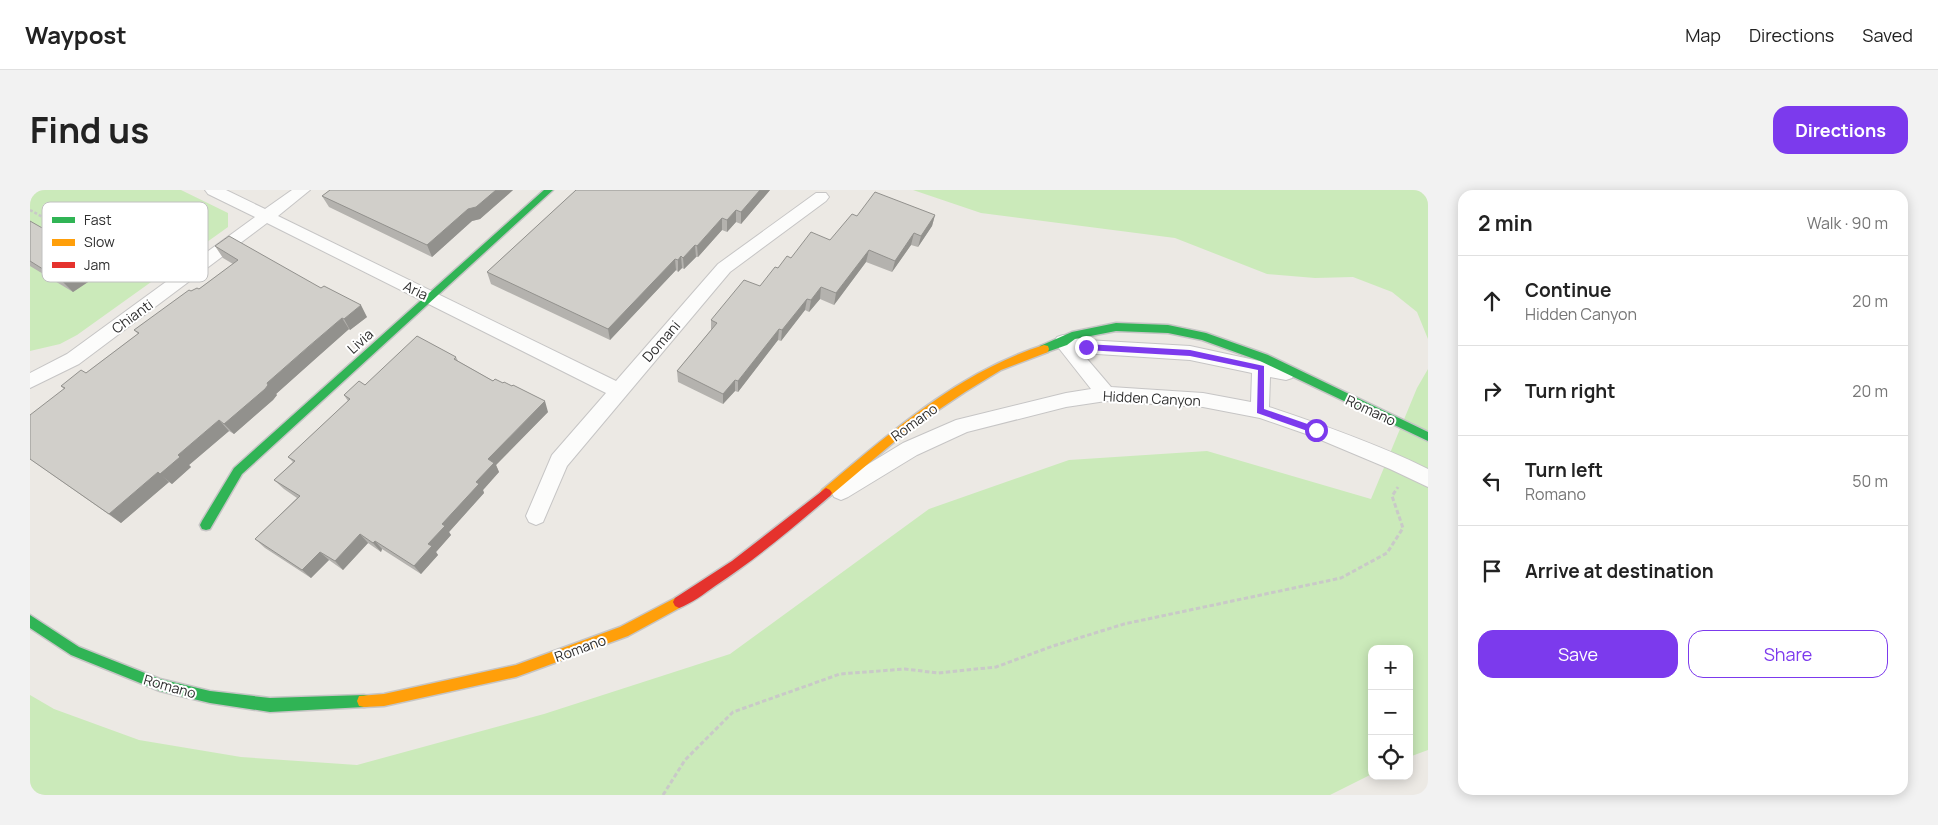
<!DOCTYPE html>
<html lang="en">
<head>
<meta charset="utf-8">
<style>
  body { margin:0; font-family:Manrope,sans-serif; background:#f2f2f2; color:#222 }
  .controls { position:absolute; right:15px; bottom:15px; display:grid; overflow:hidden; border-radius:10px; box-shadow:0 2px 12px #0003 }
  .controls button { width:45px; height:45px; display:grid; place-items:center; padding:0; border:0; border-bottom:1px solid #e0e0e0; background:#fff; color:#222; font:25px sans-serif }
  .stop { position:absolute; width:15px; height:15px; margin:-11px; border:4px solid #7c3aed; border-radius:50%; background:#fff }
  .stop.end { background:#7c3aed; border-color:#fff; box-shadow:0 1px 5px #0008 }
  .list { margin:0; padding:0; list-style:none }
  h2 { display:flex; justify-content:space-between; align-items:center; height:65px; margin:0; padding:0 20px; font-size:21px }
  h2 small { font-size:16px; font-weight:400; color:#767676 }
  .list li { display:grid; grid-template-columns:32px 1fr auto; gap:15px; align-items:center; box-sizing:border-box; height:90px; padding:0 20px; border-top:1px solid #e0e0e0 }
  .list b { display:block; font-size:19px; white-space:nowrap }
  .list p { margin:0; font-size:16px; white-space:nowrap; color:#767676 }
  .list em { font-size:16px; font-style:normal; color:#767676 }
  .actions { display:flex; gap:10px; padding:15px 20px }
  .actions a { flex:1; padding:11px 0; border:1px solid #7c3aed; border-radius:15px; text-align:center; font-size:18px; color:#7c3aed }
  .actions .main { background:#7c3aed; color:#fff }
  .icon { flex:none; width:28px; height:28px; fill:none; stroke:currentColor; stroke-width:2; stroke-linecap:round; stroke-linejoin:round }
  .map { position:relative; flex:none; width:1398px; height:605px; overflow:hidden; border-radius:15px }
  header { display:flex; align-items:center; gap:30px; box-sizing:border-box; height:70px; padding:0 25px; background:#fff; border-bottom:1px solid #e0e0e0 }
  header strong { font-size:24px }
  nav { display:flex; gap:28px; margin-inline-start:auto; font-size:18px }
  .intro { display:flex; align-items:center; justify-content:space-between; box-sizing:border-box; height:120px; padding:0 30px }
  h1 { margin:0; font-size:35px }
  .button { padding:12px 22px; border-radius:15px; background:#7c3aed; color:#fff; font-size:18px; font-weight:700 }
  main { display:flex; gap:30px; padding:0 30px }
  aside { flex:1; background:#fff; border-radius:15px; box-shadow:0 2px 12px #0003 }
  .map>svg:first-child { display:block }
</style>
</head>
<body>
<header>
<strong>Waypost</strong>
<nav><a>Map</a><a>Directions</a><a>Saved</a></nav>
</header>
<div class="intro"><h1>Find us</h1><a class="button">Directions</a></div>
<main>
<div class="map">
<svg width="1398" height="605" viewBox="0 0 1398 605">
  <rect width="100%" height="100%" fill="#ece9e4"/>
  <path fill="#cbeaba" d="M 0,0 L 151,0 L 198,23 L 198,37 L 47,145 L 30,154 L 0,161 Z
    M 883,0 L 1398,0 L 1398,149 L 1387,122 L 1362,102 L 1323,87 L 1285,88 L 1237,84 L 1145,48 L 951,23 Z
    M 1398,179 L 1398,560 L 1379,567 L 1379,459 L 1342,459 L 1342,584 L 1300,605 L 0,605 L 0,505 L 24,519 L 109,550 L 211,567 L 327,575 L 514,524 L 700,464 L 899,319 L 1039,270 L 1177,261 L 1341,309 L 1387,198 Z"/>
  <g fill="none" stroke-linecap="round" stroke-linejoin="round">
    <defs>
      <path id="street" d="M 175,0 L 196,0 L 235,19 L 262,0 L 280,0 L 248,26 L 586,191 L 688,74 L 786,3 L 796,3 L 799,7 L 796,11 L 700,82 L 537,276 L 513,332 L 506,335 L 499,332 L 496,326 L 522,265 L 576,203 L 237,33 L 49,174 L 0,198 L 0,183 L 37,164 L 225,27 L 178,4 Z
        M 1033,145 L 1056,150 L 1160,156 L 1262,178 L 1265,183 L 1262,188 L 1256,190 L 1240,187 L 1239,217 C 1293,235 1347,254 1398,279 L 1398,297 L 1360,279 L 1279,245 L 1230,228 L 1173,217 L 1076,211 L 1036,217 L 937,242 L 887,265 L 818,307 L 811,310 L 804,307 L 801,301 L 804,295 L 873,253 L 926,230 L 1036,203 L 1061,199 L 1024,152 L 1027,147 ZM 1052,163 L 1160,170 L 1222,183 L 1221,212 L 1173,203 L 1081,197 Z"/>
      <path id="fast" d="M 514,0 L 523,0 L 212,284 L 180,339 L 176,340 L 172,339 L 170,335 L 172,331 L 204,278 Z
        M 1086,133 L 1138,135 L 1176,143 L 1238,165 L 1398,242 L 1398,251 L 1230,171 L 1172,150 L 1138,143 L 1086,141 L 1045,149 L 1037,155 L 1014,163 L 1009,159 L 1010,156 L 1042,142 Z
        M 0,425 L 49,457 L 130,489 L 180,501 L 240,508 L 334,505 L 339,506 L 341,511 L 339,516 L 334,517 L 240,522 L 180,513 L 130,501 L 41,465 L 0,438 Z"/>
      <path id="slow" d="M 1014,155 L 1018,156 L 1019,159 L 1018,162 L 971,180 L 935,202 L 877,241 L 800,306 L 796,308 L 792,306 L 790,303 L 792,300 C 860,243 928,182 1014,155 Z
        M 649,406 L 653,408 L 655,412 L 653,416 L 598,446 L 486,487 L 354,516 L 334,517 L 329,516 L 327,511 L 329,506 L 354,504 L 486,475 L 590,437 Z"/>
      <path id="jam" d="M 796,298 L 800,300 L 802,303 L 800,306 C 763,338 726,369 685,396 C 674,404 662,413 649,418 L 645,416 L 643,412 L 645,408 L 702,371 Z"/>
    </defs>
    <use href="#street" stroke="#c6c5c5" stroke-width="2"/>
    <use href="#fast" stroke="#c6c5c5" stroke-width="3"/>
    <use href="#slow" stroke="#c6c5c5" stroke-width="3"/>
    <use href="#jam" stroke="#c6c5c5" stroke-width="3"/>
    <path stroke="#c9c9c8" stroke-width="2.5" stroke-dasharray="3 2" stroke-linecap="butt" d="M 0,20 L 122,88
      M 31,52 L 43,44"/>
    <path stroke="#c9c9c8" stroke-width="3" stroke-dasharray="4.5 2.5" stroke-linecap="butt" d="M 633,605 L 655,570 L 703,522 L 810,484 L 875,479 L 908,483 L 966,477 L 1023,456 L 1094,434 L 1311,388 L 1357,363 L 1373,338 L 1362,306 L 1368,297"/>
    <use href="#street" fill="#fcfcfb" fill-rule="evenodd"/>
    <use href="#fast" fill="#30b455" fill-rule="evenodd"/>
    <use href="#slow" fill="#ff9f0a" fill-rule="evenodd"/>
    <use href="#jam" fill="#e5322d" fill-rule="evenodd"/>
  </g>
  <path fill="#b4b2ae" d="M 300,0 L 483,0 L 450,29 L 442,31 L 402,67 L 299,17 L 292,6 Z
    M 546,0 L 740,0 L 711,34 L 706,32 L 697,42 L 692,40 L 668,67 L 666,67 L 654,79 L 652,78 L 648,82 L 646,80 L 580,150 L 461,94 L 457,82 Z
    M 905,25 L 902,36 L 888,57 L 881,55 L 862,82 L 836,72 L 804,115 L 790,109 L 779,122 L 775,120 L 751,151 L 748,150 L 708,202 L 705,201 L 693,214 L 648,192 L 647,181 L 681,140 L 681,130 L 730,96 L 748,78 L 761,68 L 800,50 L 827,26 Z
    M 0,31 L 76,80 L 43,102 L 0,76 Z
    M 185,56 L 337,127 L 320,140 L 319,139 L 286,168 L 246,204 L 247,205 L 243,210 L 204,244 L 199,241 L 159,275 L 161,277 L 142,294 L 139,292 L 91,333 L 0,269 L 34,199 L 31,196 L 56,183 L 108,144 L 104,140 L 161,101 L 169,99 L 203,74 L 193,68 Z
    M 426,167 L 428,171 L 518,222 L 466,275 L 469,282 L 453,300 L 454,303 L 419,342 L 421,345 L 406,362 L 408,365 L 391,384 L 352,359 L 351,362 L 338,353 L 313,380 L 299,370 L 281,388 L 235,358 L 225,349 L 267,308 L 254,299 L 244,290 L 263,272 L 258,267 L 318,211 L 314,205 L 335,195 Z"/>
  <path fill="#92918d" d="M 466,0 L 483,0 L 450,29 L 442,31 L 402,67 L 397,55 L 438,19 Z
    M 730,0 L 740,0 L 711,34 L 711,22 Z
    M 706,20 L 706,32 L 697,42 L 697,30 Z
    M 905,25 L 902,36 L 888,57 L 891,46 Z
    M 692,28 L 692,40 L 668,67 L 667,56 Z
    M 884,43 L 881,55 L 862,82 L 865,71 Z
    M 665,55 L 666,67 L 654,79 L 653,68 Z
    M 839,60 L 836,72 L 804,115 L 806,103 Z
    M 651,66 L 652,78 L 648,82 L 648,70 Z
    M 65,68 L 76,80 L 43,102 L 32,91 Z
    M 645,69 L 646,80 L 580,150 L 578,139 Z
    M 791,97 L 790,109 L 779,122 L 781,110 Z
    M 777,109 L 775,120 L 751,151 L 752,140 Z
    M 331,115 L 337,127 L 320,140 L 314,129 Z
    M 312,128 L 319,139 L 246,204 L 247,205 L 243,210 L 204,244 L 194,234 L 237,193 Z
    M 749,139 L 748,150 L 708,202 L 708,191 Z
    M 705,190 L 705,201 L 693,214 L 693,204 Z
    M 515,211 L 518,222 L 466,275 L 469,282 L 453,300 L 454,303 L 419,342 L 421,345 L 406,362 L 408,365 L 391,384 L 384,376 L 412,334 L 446,292 L 458,269 Z
    M 189,230 L 199,241 L 159,275 L 161,277 L 142,294 L 130,284 L 148,265 Z
    M 128,282 L 139,292 L 91,333 L 79,324 Z
    M 330,344 L 338,353 L 313,380 L 305,371 Z
    M 345,351 L 352,359 L 351,362 L 343,353 Z
    M 290,362 L 299,370 L 281,388 L 272,380 Z"/>
  <path fill="#d1cfca" stroke="#92918d" d="M 300,0 L 466,0 L 446,17 L 438,19 L 397,55 L 292,6 Z
    M 546,0 L 730,0 L 711,22 L 706,20 L 697,30 L 692,28 L 667,56 L 665,55 L 653,68 L 651,66 L 648,70 L 645,69 L 578,139 L 457,82 Z
    M 845,2 L 905,25 L 891,46 L 884,43 L 865,71 L 839,60 L 806,103 L 791,97 L 781,110 L 777,109 L 752,140 L 749,139 L 708,191 L 705,190 L 693,204 L 647,181 L 687,133 L 681,130 L 714,90 L 730,96 L 745,77 L 748,78 L 757,66 L 761,68 L 781,42 L 800,50 L 822,24 L 827,26 Z
    M 0,31 L 65,68 L 32,91 L 0,71 Z
    M 199,46 L 291,98 L 294,96 L 331,115 L 314,129 L 312,128 L 278,157 L 237,193 L 238,195 L 235,199 L 194,234 L 189,230 L 148,265 L 150,267 L 130,284 L 128,282 L 79,324 L 0,269 L 0,225 L 35,198 L 31,196 L 51,180 L 56,183 L 109,143 L 104,140 L 159,100 L 161,101 L 167,98 L 169,99 L 208,70 L 185,56 Z
    M 387,146 L 426,167 L 424,169 L 463,191 L 465,189 L 473,193 L 474,192 L 482,196 L 483,195 L 515,211 L 458,269 L 464,273 L 446,292 L 449,294 L 412,334 L 415,336 L 398,354 L 402,356 L 384,376 L 345,351 L 343,353 L 330,344 L 305,371 L 290,362 L 272,380 L 225,349 L 270,306 L 244,290 L 265,271 L 258,267 L 320,209 L 314,205 L 329,191 L 335,195 Z"/>
  <path fill="#7c3aed" d="M 1056,154 L 1160,160 L 1234,176 L 1234,219 L 1289,238 L 1290,240 L 1286,244 L 1227,223 L 1228,180 L 1160,166 L 1056,160 L 1053,157 Z"/>
  <g text-anchor="middle" dominant-baseline="central" stroke-width="4" stroke-linejoin="round" paint-order="stroke">
    <g font-size="14" fill="#2e2e2e" stroke="#fff">
      <text transform="translate(386 100) rotate(26)">Aria</text>
      <text transform="translate(102 126) rotate(-36)">Chianti</text>
      <text transform="translate(330 151) rotate(-42)">Livia</text>
      <text transform="translate(631 151) rotate(-49)">Domani</text>
      <text transform="translate(1122 208) rotate(3)">Hidden Canyon</text>
      <text transform="translate(1341 220) rotate(25)">Romano</text>
      <text transform="translate(884 232) rotate(-36)">Romano</text>
      <text transform="translate(550 458) rotate(-20)">Romano</text>
      <text transform="translate(140 496) rotate(16)">Romano</text>
    </g>
  </g>
  <rect x="12" y="12" width="166" height="80" rx="8" fill="#fff" stroke="#c0c0c0" stroke-width="1"/>
  <rect x="22" y="27" width="23" height="6" fill="#30b455"/>
  <rect x="22" y="49" width="23" height="7" fill="#ff9f0a"/>
  <rect x="22" y="72" width="23" height="6" fill="#e5322d"/>
  <g font-size="14" fill="#2e2e2e">
    <text x="54" y="35">Fast</text>
    <text x="54" y="57">Slow</text>
    <text x="54" y="80">Jam</text>
  </g>
</svg>
<div class="controls">
<button>+</button>
<button>−</button>
<button><svg class="icon" aria-label="locate" viewBox="0 0 24 24"><circle cx="12" cy="12" r="6"/><path d="M12 2v4M12 18v4M2 12h4M18 12h4"/></svg></button>
</div>
<div class="stop" style="left:1286px;top:240px"></div>
<div class="stop end" style="left:1056px;top:157px"></div>
</div>
<aside>
<h2>2 min<small>Walk · 90 m</small></h2>
<ul class="list">
<li><svg class="icon" aria-label="ahead" viewBox="0 0 24 24"><path d="M12 20V5M6 11l6-6 6 6"/></svg><div><b>Continue</b><p>Hidden Canyon</p></div><em>20 m</em></li>
<li><svg class="icon" aria-label="right" viewBox="0 0 24 24"><path d="M7 20v-9h11M14 6l5 5-5 5"/></svg><div><b>Turn right</b></div><em>20 m</em></li>
<li><svg class="icon" aria-label="left" viewBox="0 0 24 24"><path d="M17 20v-9H6M10 6l-5 5 5 5"/></svg><div><b>Turn left</b><p>Romano</p></div><em>50 m</em></li>
<li><svg class="icon" aria-label="arrive" viewBox="0 0 24 24"><path d="M6 21V4h12l-3 4 3 4H6"/></svg><div><b>Arrive at destination</b></div></li>
</ul>
<div class="actions"><a class="main">Save</a><a>Share</a></div>
</aside>
</main>
</body>
</html>
